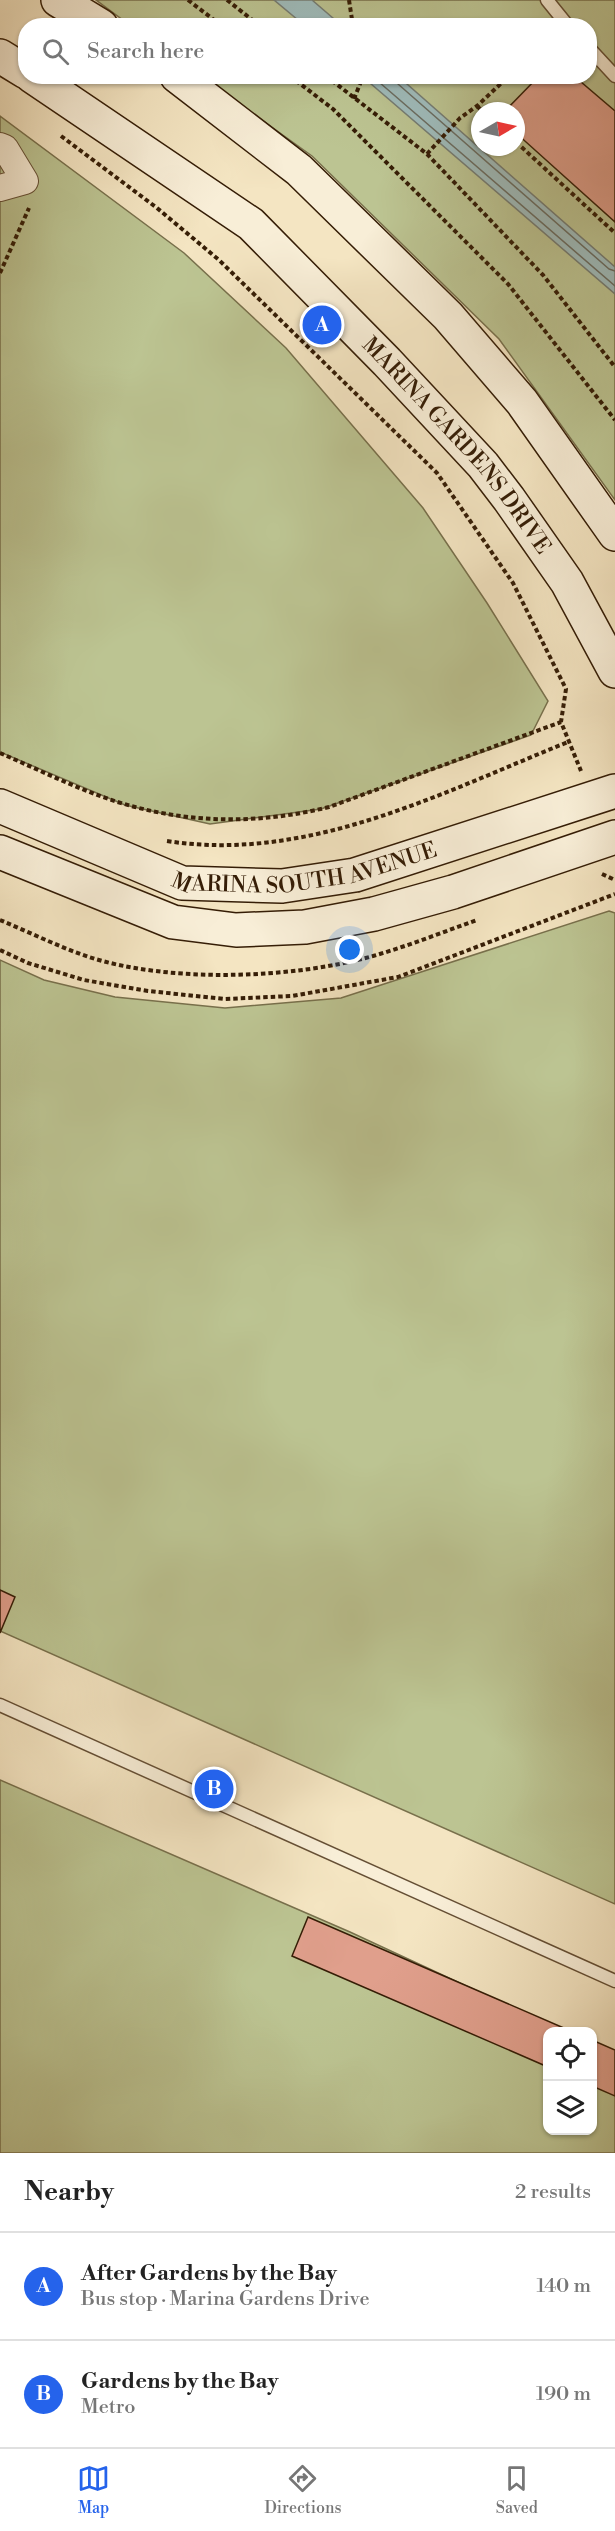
<!DOCTYPE html>
<html lang="en">
<head>
<meta charset="utf-8">
<style>
  body { margin:0; font-family:"Libre Bodoni",serif; background:#f6f6f6; color:#222 }
  .controls { position:absolute; right:18px; bottom:18px; display:grid; overflow:hidden; border-radius:12px; box-shadow:0 2px 4px #0004 }
  .controls button { width:54px; height:54px; display:grid; place-items:center; padding:0; border:0; border-bottom:2px solid #e0e0e0; background:#fff; color:#222; font:30px sans-serif }
  .compass { position:absolute; left:471px; top:102px; width:54px; height:54px; border-radius:50%; background:#fff; box-shadow:0 2px 4px #0004; rotate:81deg }
  .you { position:absolute; left:350px; top:950px; width:21px; height:21px; margin:-15px; border:4px solid #fff; border-radius:50%; background:#1a73e8; box-shadow:0 0 0 9px #1a73e833 }
  .badge { display:grid; place-items:center; width:39px; height:39px; border-radius:50%; background:#2563eb; color:#fff; font-size:20px; font-weight:700 }
  .pin { position:absolute; translate:-50% -50%; border:3px solid #fff; box-shadow:0 2px 6px #0006 }
  .list { margin:0; padding:0; list-style:none }
  h2 { display:flex; justify-content:space-between; align-items:center; height:78px; margin:0; padding:0 24px; font-size:26px }
  h2 small { font-size:20px; font-weight:400; color:#767676 }
  .list li { display:grid; grid-template-columns:39px 1fr auto; gap:18px; align-items:center; box-sizing:border-box; height:108px; padding:0 24px; border-top:2px solid #e0e0e0 }
  .list b { display:block; font-size:22px; white-space:nowrap }
  .list p { margin:0; font-size:20px; white-space:nowrap; color:#767676 }
  .list em { font-size:20px; font-style:normal; color:#767676 }
  .icon { flex:none; width:33px; height:33px; fill:none; stroke:currentColor; stroke-width:2; stroke-linecap:round; stroke-linejoin:round }
  .map { position:relative; flex:none; width:615px; height:2153px; overflow:hidden }
  .search { position:absolute; background:#fff; box-shadow:0 2px 4px #0004; left:18px; right:18px; top:18px; height:66px; display:flex; align-items:center; gap:15px; box-sizing:border-box; padding:0 21px; border-radius:24px; color:#767676; font-size:22px }
  .sheet { height:294px; background:#fff }
  nav { display:flex; justify-content:space-around; align-items:center; box-sizing:border-box; height:84px; border-top:2px solid #e0e0e0; background:#fff; font-size:16px; color:#767676 }
  nav a { display:grid; justify-items:center; gap:3px }
  nav .on { color:#2563eb }
  .map>svg:first-child { display:block }
</style>
</head>
<body>
<div class="map">
<svg width="615" height="2153" viewBox="0 0 615 2153">
  <rect width="100%" height="100%" fill="#f4e5c2"/>
  <filter id="stains"><feTurbulence type="fractalNoise" baseFrequency=".00333" numOctaves="4"/><feColorMatrix values="0 0 0 0 .2 0 0 0 0 .09 0 0 0 0 .02 0 0 0 .5 -.17"/></filter>
  <radialGradient id="worn" r=".72"><stop offset=".6" stop-color="#630" stop-opacity="0"/><stop offset="1" stop-color="#630" stop-opacity=".3"/></radialGradient>
  <path fill="#bcc492" stroke="#78704c" stroke-width="1.5" fill-rule="evenodd" d="M 96,0 L 615,0 L 615,500 L 499,339 L 312,156 L 202,77 L 590,76 L 590,26 L 131,26 ZM 480,111 L 516,111 L 516,147 L 480,147 Z
    M 0,116 L 184,253 L 286,348 L 423,508 L 487,603 L 548,701 L 531,735 L 321,809 L 210,824 L 125,805 L 0,752 Z
    M 609,911 L 615,913 L 615,1904 L 0,1631 L 0,960 L 44,980 L 115,997 L 225,1008 L 341,998 Z
    M 0,1780 L 350,1932 L 563,2031 L 548,2032 L 548,2130 L 592,2130 L 593,2045 L 615,2056 L 615,2153 L 0,2153 Z"/>
  <path fill="#9fbdbd" stroke="#757d74" stroke-width="1.5" d="M 274,0 L 312,0 L 341,25 L 304,25 Z
    M 363,77 L 399,77 L 615,267 L 615,294 Z"/>
  <g fill="none" stroke-linecap="round" stroke-linejoin="round">
    <path stroke="#6a6d62" stroke-width="1.5" d="M 372,76 L 615,286
      M 395,76 L 398,84 L 609,269 L 615,271"/>
  </g>
  <path fill="#e09f8c" stroke="#351d06" stroke-width="1.5" d="M 539,76 L 574,76 L 615,111 L 615,222 L 516,133 L 516,111 L 505,111 Z
    M 0,1590 L 15,1597 L 0,1633 Z
    M 308,1917 L 573,2032 L 548,2032 L 548,2067 L 292,1956 Z
    M 592,2040 L 615,2050 L 615,2096 L 592,2086 Z"/>
  <g fill="none" stroke-linecap="round" stroke-linejoin="round">
    <defs>
      <path id="lane" d="M 547,0 L 568,26
        M 590,49 L 615,76
        M 0,1705 L 615,1981"/>
      <path id="street" d="M 0,146 L 5,148 L 25,181 L 0,188"/>
      <g id="secondary">
        <path d="M 58,0 L 101,26"/>
        <path d="M 0,56 L 26,72"/>
        <path id="s1" d="M 32,76 L 251,224 L 387,362 L 483,465 L 509,499 L 567,582 L 615,671"/>
        <path d="M 177,76 L 299,170 L 448,316 L 522,402 L 615,534"/>
        <path id="s2" d="M 0,806 L 182,883 L 282,886 L 355,875 L 615,791"/>
        <path d="M 0,852 L 173,922 L 236,930 L 305,927 L 374,914 L 453,892 L 615,837"/>
      </g>
    </defs>
    <use href="#lane" stroke="#654f35" stroke-width="15"/>
    <use href="#street" stroke="#654f35" stroke-width="28"/>
    <use href="#secondary" stroke="#351d06" stroke-width="36"/>
    <path stroke="#351d06" stroke-width="4" stroke-dasharray="4.5 3" stroke-linecap="butt" d="M 188,0 L 222,26
      M 227,0 L 260,26
      M 349,0 L 353,26
      M 290,76 L 333,109 L 508,284 L 615,420
      M 326,76 L 427,154 L 543,275 L 615,367
      M 354,99 L 360,84 L 359,76
      M 477,106 L 482,111
      M 61,136 L 157,208 L 219,260 L 437,473 L 513,583 L 566,689 L 561,722 L 581,771
      M 516,142 L 615,233
      M 427,154 L 460,118 L 477,106 L 509,76
      M 0,273 L 29,208
      M 0,753 C 44,772 89,795 135,807 C 200,824 265,823 329,807 L 561,722
      M 167,841 C 308,863 441,793 568,742
      M 602,874 L 615,880
      M 0,920 C 29,932 59,947 89,957 C 169,983 292,979 373,956 C 408,946 443,932 477,920
      M 0,950 L 28,963 L 84,980 L 148,991 L 225,999 L 292,996 L 398,977 L 615,894"/>
    <use href="#lane" stroke="#f8eed7" stroke-width="12"/>
    <use href="#street" stroke="#f8eed7" stroke-width="26"/>
    <use href="#secondary" stroke="#f8eed7" stroke-width="33"/>
  </g>
  <g text-anchor="middle" dominant-baseline="central" stroke-width="6" stroke-linejoin="round" paint-order="stroke">
    <g font-size="22" fill="#351d06" stroke="#f8eed7">
      <text stroke="none"><textPath href="#s1" startOffset="567">MARINA GARDENS DRIVE</textPath></text>
      <text stroke="none"><textPath href="#s2" startOffset="322">MARINA SOUTH AVENUE</textPath></text>
    </g>
  </g>
  <rect width="100%" height="100%" filter="url(#stains)"/>
  <rect width="100%" height="100%" fill="url(#worn)"/>
</svg>
<div class="controls">
<button><svg class="icon" aria-label="locate" viewBox="0 0 24 24"><circle cx="12" cy="12" r="6"/><path d="M12 2v4M12 18v4M2 12h4M18 12h4"/></svg></button>
<button><svg class="icon" aria-label="layers" viewBox="0 0 24 24"><path d="M12 4l9 5-9 5-9-5zM3 14l9 5 9-5"/></svg></button>
</div>
<svg class="compass" viewBox="-18 -18 36 36"><path d="M0-13l5 13h-10z" fill="#e53935"/><path d="M0 13l5-13h-10z" fill="#767676"/></svg>
<div class="you"></div>
<div class="pin badge" style="left:322px;top:325px">A</div>
<div class="pin badge" style="left:214px;top:1789px">B</div>
<div class="search"><svg class="icon" aria-label="search" viewBox="0 0 24 24"><circle cx="10" cy="10" r="6"/><path d="M15 15l6 6"/></svg>Search here</div>
</div>
<section class="sheet">
<h2>Nearby<small>2 results</small></h2>
<ul class="list">
<li><span class="badge">A</span><div><b>After Gardens by the Bay</b><p>Bus stop · Marina Gardens Drive</p></div><em>140 m</em></li>
<li><span class="badge">B</span><div><b>Gardens by the Bay</b><p>Metro</p></div><em>190 m</em></li>
</ul>
</section>
<nav>
<a class="on"><svg class="icon" aria-label="map" viewBox="0 0 24 24"><path d="M3 6l6-2 6 2 6-2v14l-6 2-6-2-6 2zM9 4v14M15 6v14"/></svg>Map</a>
<a><svg class="icon" aria-label="directions" viewBox="0 0 24 24"><path d="M12 3l9 9-9 9-9-9zM9 14v-3h6M13 9l2 2-2 2"/></svg>Directions</a>
<a><svg class="icon" aria-label="saved" viewBox="0 0 24 24"><path d="M7 4h10v16l-5-4-5 4z"/></svg>Saved</a>
</nav>
</body>
</html>
